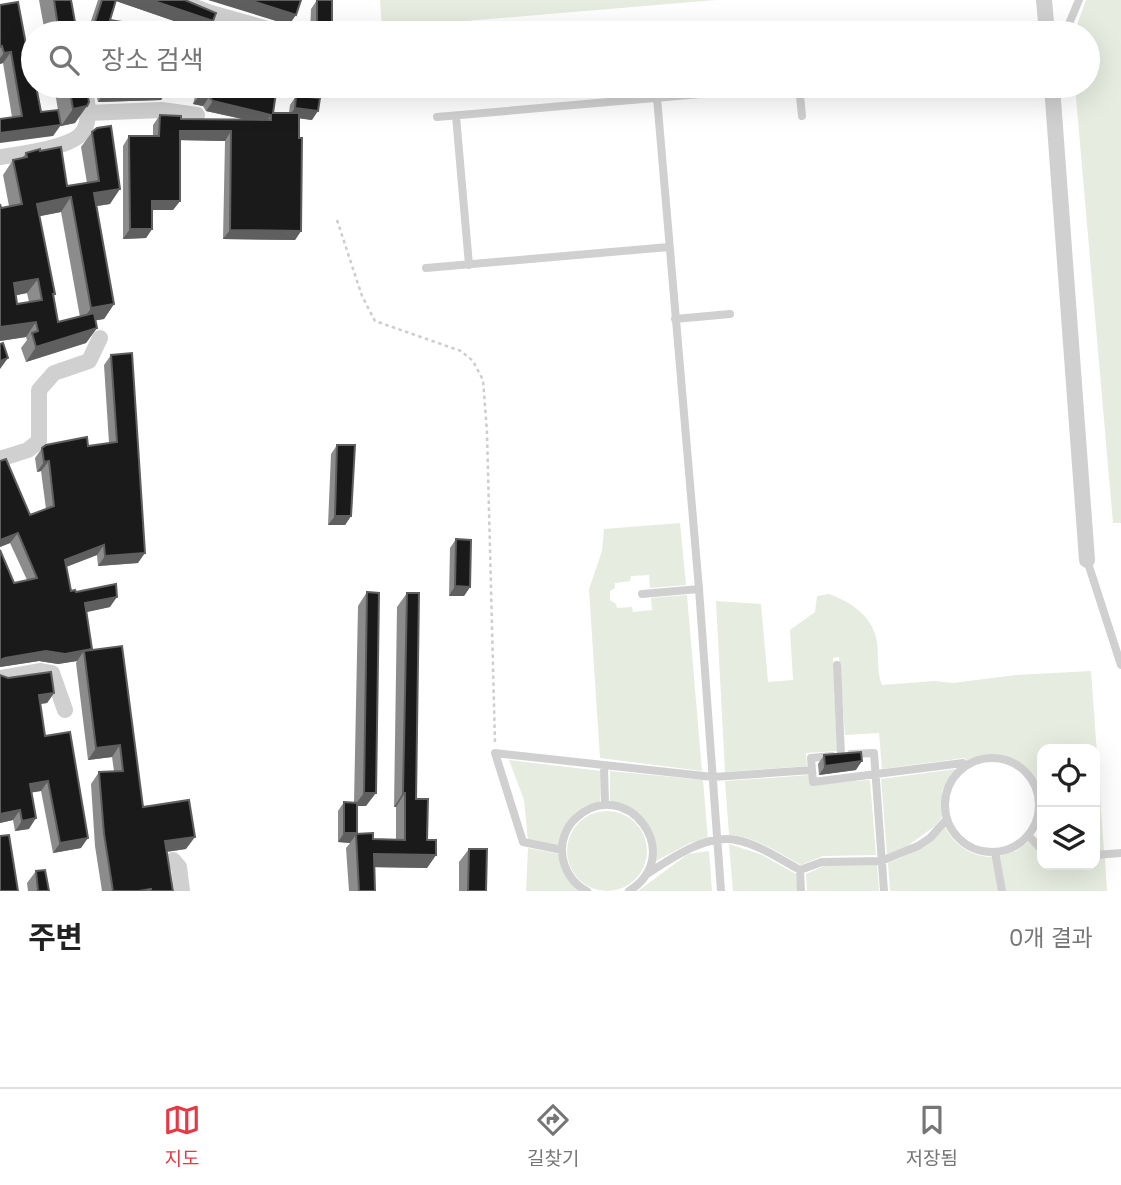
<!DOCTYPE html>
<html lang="ko">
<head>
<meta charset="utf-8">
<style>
  body { margin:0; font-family:Poppins,"Noto Sans KR",sans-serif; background:#f2f2f2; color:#222 }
  .controls { position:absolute; right:21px; bottom:21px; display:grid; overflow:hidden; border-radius:14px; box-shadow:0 7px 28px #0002 }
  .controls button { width:63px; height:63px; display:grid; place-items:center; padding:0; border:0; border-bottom:2px solid #e0e0e0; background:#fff; color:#222; font:35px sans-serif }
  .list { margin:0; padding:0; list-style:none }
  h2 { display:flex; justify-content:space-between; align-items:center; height:91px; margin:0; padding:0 28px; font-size:30px }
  h2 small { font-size:23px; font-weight:400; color:#767676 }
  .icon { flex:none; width:38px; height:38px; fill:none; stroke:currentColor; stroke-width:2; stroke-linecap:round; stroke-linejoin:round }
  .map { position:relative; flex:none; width:1121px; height:891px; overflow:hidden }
  .search { position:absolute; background:#fff; box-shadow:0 7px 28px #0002; left:21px; right:21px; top:21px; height:77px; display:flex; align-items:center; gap:18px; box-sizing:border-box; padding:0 24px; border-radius:38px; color:#767676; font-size:26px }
  .sheet { height:196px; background:#fff }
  nav { display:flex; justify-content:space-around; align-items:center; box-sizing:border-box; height:98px; border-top:2px solid #e0e0e0; background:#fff; font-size:19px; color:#767676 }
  nav a { display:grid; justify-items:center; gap:4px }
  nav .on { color:#e63946 }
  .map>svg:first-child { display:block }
</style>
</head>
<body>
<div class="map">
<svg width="1121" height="891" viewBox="0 0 1121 891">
  <rect width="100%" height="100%" fill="#fff"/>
  <path fill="#e6ecdf" d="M 380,0 L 716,0 L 382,28 Z
    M 1086,0 L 1121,0 L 1121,523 L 1113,523 L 1075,86 L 1088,86 L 1088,33 L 1074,33 Z
    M 680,523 L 686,585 L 650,588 L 649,575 L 631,576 L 630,581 L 615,583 L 615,588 L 610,591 L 610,600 L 616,604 L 617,608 L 632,607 L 633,612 L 652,610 L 651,598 L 687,595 L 702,771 L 600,758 L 589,589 L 602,551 L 604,529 Z
    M 829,594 C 851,602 873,616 877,642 C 879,657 876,670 882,685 L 934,681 L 953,683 L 1016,675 L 1091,671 L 1104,851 L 1095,852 L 1095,749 L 1042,749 L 1042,799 C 1035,762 1001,746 967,760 L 964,758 L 882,769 L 879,733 L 845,735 L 839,657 L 833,658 L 837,751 L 806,753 L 807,766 L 725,772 L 716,601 L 761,604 L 768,682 L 793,680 L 790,630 L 815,612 L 817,596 Z
    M 509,760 L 601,771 L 600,802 C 576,809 563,820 559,846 L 528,840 L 524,800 Z
    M 956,769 L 942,791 L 942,817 L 935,826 L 906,847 L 887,854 L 881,779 Z
    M 610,771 L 703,780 L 708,840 L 690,843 L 656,861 C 655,855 656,850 655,844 C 652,821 633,803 610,802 Z
    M 810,775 L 811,784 L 870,780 L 876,855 L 823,856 L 801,865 C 779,853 754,836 729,835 L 725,781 Z
    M567 851a40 40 0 1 1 80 0a40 40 0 1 1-80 0Z
    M 945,827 C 955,846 972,857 993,857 L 1000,891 L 890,891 L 888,863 C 911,854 929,846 945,827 Z
    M 1029,841 L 1042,853 L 1042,865 L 1095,865 L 1095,858 L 1105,858 L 1107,891 L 1005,891 L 999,856 L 1016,851 Z
    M 729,844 L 760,854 L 796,874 L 798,891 L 733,891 Z
    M 528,848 L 559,854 C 563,870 567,879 579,891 L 526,891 Z
    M 709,851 L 712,891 L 638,891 L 688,854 Z
    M 877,864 L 879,891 L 807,891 L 806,874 L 826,865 Z"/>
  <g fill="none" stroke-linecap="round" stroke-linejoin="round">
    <path stroke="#cdcdcd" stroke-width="2.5" stroke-dasharray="3.5 3.5" stroke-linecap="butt" d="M 337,220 L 362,296 L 375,321 L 461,351 L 473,361 L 483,380 L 487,432 L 495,743"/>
    <path stroke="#d0d0d0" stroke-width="8" d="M 1065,33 L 1079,0
      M 656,86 L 699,589 L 721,891
      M 799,86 L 802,116
      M 456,116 L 469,265
      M 437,117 L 793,86
      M 426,268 L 669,247
      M 675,319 L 730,314
      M 1087,560 L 1121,665
      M 642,594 L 699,589
      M 837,665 L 841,755
      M 851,754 L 874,753 L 884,891
      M 832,756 L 811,758 L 813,782 L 963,763 L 966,766
      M945 805a47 47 0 1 1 94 0a47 47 0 1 1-94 0Z
      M 604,766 L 605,805
      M 1029,836 L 1042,850
      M 562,850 L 523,842 L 495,753 L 713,777 L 812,770
      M 995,852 L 1002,891
      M 1095,855 L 1121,853
      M 800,870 L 822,862 L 881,861 L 918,846 L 930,838 L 947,819
      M 647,874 C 672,858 706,834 736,840 C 758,844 781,860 800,870 L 801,891
      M 587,891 C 572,884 563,868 562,852 C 561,840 567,826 576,818 C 625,773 688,854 629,891"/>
    <path stroke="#d0d0d0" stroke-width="16" d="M 176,0 L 211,13 L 282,33
      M 1044,0 L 1047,33
      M 1052,86 L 1087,560
      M 87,113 L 162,110 L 197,115
      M 0,157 C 20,154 75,148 84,130 C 91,118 87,99 84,86
      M 0,459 L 28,450 L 39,441 L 39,390 L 54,373 L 89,361 L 100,338
      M 0,678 L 41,671 L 52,673 L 65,710
      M 173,860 L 179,867 L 182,891"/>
  </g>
  <path fill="#8c8c8c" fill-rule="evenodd" d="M 39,0 L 71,0 L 77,33 L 45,33 Z
    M 98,0 L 185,0 L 206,32 L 116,1 L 110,20 L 183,33 L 87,33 Z
    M 317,0 L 341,0 L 332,0 L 332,33 L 310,33 L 311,9 Z
    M 0,5 L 28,55 L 41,112 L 58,110 L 54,86 L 86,86 L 75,123 L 61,126 L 59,117 L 53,136 L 12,117 L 3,63 L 0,64 Z
    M 246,23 L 283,33 L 239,33 Z
    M 98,86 L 170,86 L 161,100 L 98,102 L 95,89 Z
    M 198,86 L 277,86 L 273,113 L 289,113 L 290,105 L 296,96 L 312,120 L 299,118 L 301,231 L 295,240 L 223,239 L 225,141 L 180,140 L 180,201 L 173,210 L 152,210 L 152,229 L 146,238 L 123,239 L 123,146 L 129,136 L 153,136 L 153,125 L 160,115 L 181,119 L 247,120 L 206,111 L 203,106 L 193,104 Z
    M 92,132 L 110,204 L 97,206 L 114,304 L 104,319 L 95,320 L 97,328 L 86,343 L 26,362 L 21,348 L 27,340 L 26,337 L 0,341 L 1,208 L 9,206 L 3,175 L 13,160 L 22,158 L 26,153 L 40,151 L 67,186 L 87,183 L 81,147 ZM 61,212 L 80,317 L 58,322 L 54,296 L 55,294 L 39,216 ZM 27,293 L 29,302 L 17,304 L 16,295 Z
    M 111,355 L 138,563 L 98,566 L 97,555 L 66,567 L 71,591 L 110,607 L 86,612 L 92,649 L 143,807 L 186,849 L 167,852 L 173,891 L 102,891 L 95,846 L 91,784 L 99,772 L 114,771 L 112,757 L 88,760 L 76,663 L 77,661 L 58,664 L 39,661 L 0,667 L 0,550 L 14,583 L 27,580 L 10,543 L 0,547 L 0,461 L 30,515 L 46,509 L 41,471 L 37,472 L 35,458 L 42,448 L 88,446 L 109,443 L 104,365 Z
    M 337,445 L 351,516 L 345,525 L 328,525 L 331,454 Z
    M 456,539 L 470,587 L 464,596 L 449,596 L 450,548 Z
    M 367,592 L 366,806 L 357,806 L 356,834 L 373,839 L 396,840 L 396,807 L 394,807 L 397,607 L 407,593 L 416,799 L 427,840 L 436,855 L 427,868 L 374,867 L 375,891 L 349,891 L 346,848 L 350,843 L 338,842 L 338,811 L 344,802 L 354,803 L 358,606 Z
    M 0,675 L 54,693 L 47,703 L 40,704 L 45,736 L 81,848 L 53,853 L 41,791 L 32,792 L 29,829 L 15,831 L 13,820 L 0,823 Z
    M 824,755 L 856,770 L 819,775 L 818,764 Z
    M 469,849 L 486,891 L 459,891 L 459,862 Z
    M 36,871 L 49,891 L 28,891 L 27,883 Z"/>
  <path fill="#5f5f5f" d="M 113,0 L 151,0 L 213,21 L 206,32 Z
    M 208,0 L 249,0 L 296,15 L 289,25 Z
    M 11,52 L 3,63 L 0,64 L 0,58 L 4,53 Z
    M 170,87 L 161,100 L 98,102 L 106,90 Z
    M 200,95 L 209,97 L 203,106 L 193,104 Z
    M 213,101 L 271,115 L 265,124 L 206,111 Z
    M 87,106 L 75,123 L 61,126 L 73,109 Z
    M 295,108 L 318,111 L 312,120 L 288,117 Z
    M 61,125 L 53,136 L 0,143 L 0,133 Z
    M 180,131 L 231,131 L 225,141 L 173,140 Z
    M 120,189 L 110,204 L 84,208 L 94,193 Z
    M 71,197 L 61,212 L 26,219 L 37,204 Z
    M 152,201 L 180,201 L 173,210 L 145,210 Z
    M 130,229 L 152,229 L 146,238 L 123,239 Z
    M 230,230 L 301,231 L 295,240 L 223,239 Z
    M 38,279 L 27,293 L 3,298 L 14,283 Z
    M 114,304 L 104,319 L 81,323 L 91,308 Z
    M 36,322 L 26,337 L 0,341 L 0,327 Z
    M 97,328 L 86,343 L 26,362 L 36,347 Z
    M 8,358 L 0,369 L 0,361 Z
    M 49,461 L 41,471 L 37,472 L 44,462 Z
    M 335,516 L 351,516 L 345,525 L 328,525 Z
    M 18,533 L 10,543 L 0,547 L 0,540 Z
    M 104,545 L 97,555 L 58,570 L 65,560 Z
    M 145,553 L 138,563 L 98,566 L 105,556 Z
    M 455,586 L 470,587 L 464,596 L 449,596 Z
    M 117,597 L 110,607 L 78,614 L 85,603 Z
    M 46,651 L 84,651 L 77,661 L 58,664 L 39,661 L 0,667 L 0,660 L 5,658 Z
    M 54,693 L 47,703 L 32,705 L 39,695 Z
    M 120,745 L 112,757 L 88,760 L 96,748 Z
    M 862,761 L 856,770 L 819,775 L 825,766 Z
    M 48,781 L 41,791 L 23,794 L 30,784 Z
    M 364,793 L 376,793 L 366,806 L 354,806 Z
    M 403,793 L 405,793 L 396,807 L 394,807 Z
    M 20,810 L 13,820 L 0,823 L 0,814 Z
    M 36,818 L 29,829 L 15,831 L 22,821 Z
    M 344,833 L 357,833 L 350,843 L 338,842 Z
    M 195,837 L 186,849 L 157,853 L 165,841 Z
    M 88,838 L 81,848 L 53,853 L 60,843 Z
    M 374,854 L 436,855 L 427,868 L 364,867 Z"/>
  <path fill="#1a1a1a" stroke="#5f5f5f" stroke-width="2" fill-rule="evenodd" d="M 54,0 L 71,0 L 77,33 L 59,33 Z
    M 102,0 L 116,0 L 110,20 L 183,32 L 183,33 L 107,33 L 92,31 Z
    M 151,0 L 185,0 L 216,13 L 213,21 Z
    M 249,0 L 301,0 L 296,15 Z
    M 317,0 L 332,0 L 332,33 L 317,33 Z
    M 18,2 L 28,55 L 31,54 L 33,67 L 33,86 L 36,86 L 41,112 L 58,110 L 61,125 L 0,133 L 0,119 L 22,116 L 11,52 L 4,53 L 2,46 L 0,47 L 0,5 Z
    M 246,23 L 283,33 L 244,33 Z
    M 69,86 L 86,86 L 89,102 L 87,106 L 73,109 Z
    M 106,86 L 170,86 L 170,87 L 106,90 Z
    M 202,86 L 277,86 L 273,113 L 299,113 L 299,138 L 302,138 L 301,231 L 230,230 L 231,131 L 180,131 L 180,201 L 152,201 L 152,229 L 130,229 L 129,136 L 159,136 L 160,115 L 181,116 L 181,119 L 271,120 L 271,115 L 213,101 L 209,97 L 200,95 Z
    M 296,96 L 320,98 L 318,111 L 295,108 Z
    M 111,126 L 120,189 L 94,193 L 114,304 L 91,308 L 71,197 L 37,204 L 55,294 L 53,294 L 58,322 L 94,313 L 97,328 L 36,347 L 32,333 L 38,331 L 36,322 L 0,327 L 0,204 L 1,208 L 22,204 L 13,160 L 27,157 L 26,153 L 40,149 L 40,151 L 61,147 L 67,186 L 99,181 L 92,132 L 97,128 ZM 38,279 L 42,300 L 17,304 L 14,283 Z
    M 3,343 L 8,358 L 0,361 L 0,344 Z
    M 132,353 L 145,553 L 105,556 L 104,545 L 65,560 L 71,591 L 75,590 L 76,592 L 116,584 L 117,597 L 85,603 L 92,649 L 65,654 L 46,651 L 5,658 L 0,660 L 0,550 L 14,583 L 37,578 L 18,533 L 0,540 L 0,461 L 6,459 L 30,515 L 54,506 L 49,461 L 44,462 L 42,448 L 46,445 L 87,437 L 88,446 L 117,442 L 111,355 Z
    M 337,445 L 355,445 L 351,516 L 335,516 Z
    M 456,539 L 471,540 L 470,587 L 455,586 Z
    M 367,592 L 379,593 L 376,793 L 364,793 Z
    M 407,593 L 419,593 L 416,799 L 428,799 L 427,840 L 436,840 L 436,855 L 374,854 L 375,891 L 359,891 L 356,834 L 373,833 L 373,839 L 405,840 L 405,793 L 403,793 Z
    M 122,646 L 143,807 L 189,800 L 195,837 L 165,841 L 173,891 L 151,891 L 151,889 L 139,891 L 113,891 L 104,834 L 99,772 L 123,771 L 120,745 L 96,748 L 84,651 Z
    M 51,672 L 54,693 L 39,695 L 45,736 L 70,732 L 88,838 L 60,843 L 48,781 L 30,784 L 36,818 L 22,821 L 20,810 L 0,814 L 0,675 L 8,678 Z
    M 861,752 L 862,761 L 825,766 L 824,755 Z
    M 344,802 L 357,803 L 357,833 L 344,833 Z
    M 9,835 L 18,891 L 0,891 L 0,836 Z
    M 469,849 L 487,849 L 486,891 L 468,891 Z
    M 45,870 L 49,891 L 38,891 L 36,871 Z"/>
</svg>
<div class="controls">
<button><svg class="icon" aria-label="locate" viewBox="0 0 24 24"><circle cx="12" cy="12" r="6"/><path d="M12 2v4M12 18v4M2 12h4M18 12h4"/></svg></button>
<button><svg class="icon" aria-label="layers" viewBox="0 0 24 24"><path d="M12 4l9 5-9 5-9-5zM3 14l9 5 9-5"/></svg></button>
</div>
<div class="search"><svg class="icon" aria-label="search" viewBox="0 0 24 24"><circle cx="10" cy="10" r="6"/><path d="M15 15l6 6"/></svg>장소 검색</div>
</div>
<section class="sheet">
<h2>주변<small>0개 결과</small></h2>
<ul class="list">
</ul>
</section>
<nav>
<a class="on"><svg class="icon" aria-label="map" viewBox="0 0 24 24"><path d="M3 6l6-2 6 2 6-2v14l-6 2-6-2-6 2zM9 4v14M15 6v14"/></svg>지도</a>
<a><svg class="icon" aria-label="directions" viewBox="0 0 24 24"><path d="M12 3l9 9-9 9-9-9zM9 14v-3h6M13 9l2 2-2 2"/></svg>길찾기</a>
<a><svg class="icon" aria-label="saved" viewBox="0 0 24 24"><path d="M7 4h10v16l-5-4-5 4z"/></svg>저장됨</a>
</nav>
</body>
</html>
